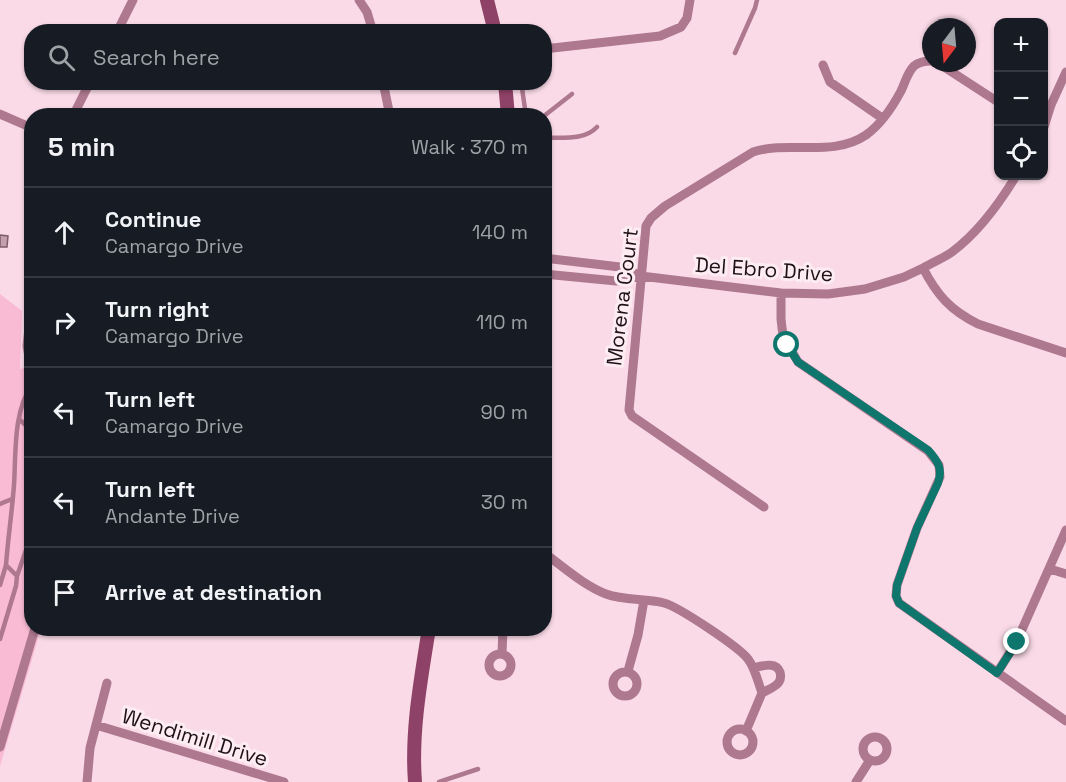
<!DOCTYPE html>
<html lang="en">
<head>
<meta charset="utf-8">
<style>
  body { margin:0; font-family:"Space Grotesk",sans-serif; background:#242831; color:#f1f3f6 }
  .controls { position:absolute; right:18px; top:18px; display:grid; overflow:hidden; border-radius:12px; box-shadow:0 2px 4px #0004 }
  .controls button { width:54px; height:54px; display:grid; place-items:center; padding:0; border:0; border-bottom:2px solid #363941; background:#171b24; color:#f1f3f6; font:30px sans-serif }
  .compass { position:absolute; left:922px; top:18px; width:54px; height:54px; border-radius:50%; background:#171b24; box-shadow:0 2px 4px #0004; rotate:196deg }
  .stop { position:absolute; width:18px; height:18px; margin:-14px; border:4px solid #0f766e; border-radius:50%; background:#fff }
  .stop.end { background:#0f766e; border-color:#fff; box-shadow:0 2px 6px #0008 }
  .list { margin:0; padding:0; list-style:none }
  h2 { display:flex; justify-content:space-between; align-items:center; height:78px; margin:0; padding:0 24px; font-size:26px }
  h2 small { font-size:20px; font-weight:400; color:#9ea1a6 }
  .list li { display:grid; grid-template-columns:39px 1fr auto; gap:18px; align-items:center; box-sizing:border-box; height:90px; padding:0 24px; border-top:2px solid #363941 }
  .list b { display:block; font-size:22px; white-space:nowrap }
  .list p { margin:0; font-size:20px; white-space:nowrap; color:#9ea1a6 }
  .list em { font-size:20px; font-style:normal; color:#9ea1a6 }
  .icon { flex:none; width:33px; height:33px; fill:none; stroke:currentColor; stroke-width:2; stroke-linecap:round; stroke-linejoin:round }
  .map { position:relative; flex:none; width:1066px; height:782px; overflow:hidden }
  .search { position:absolute; background:#171b24; box-shadow:0 2px 4px #0004; left:24px; top:24px; width:528px; height:66px; display:flex; align-items:center; gap:15px; box-sizing:border-box; padding:0 21px; border-radius:24px; color:#9ea1a6; font-size:22px }
  .panel { position:absolute; background:#171b24; box-shadow:0 2px 4px #0004; left:24px; top:108px; width:528px; height:528px; border-radius:24px }
  .map>svg:first-child { display:block }
</style>
</head>
<body>
<div class="map">
<svg width="1066" height="782" viewBox="0 0 1066 782">
  <rect width="100%" height="100%" fill="#fadae7"/>
  <path fill="#f9bad4" d="M 0,294 L 22,311 L 20,369 L 31,366 L 32,628 L 41,629 L 0,766 Z"/>
  <path fill="#c39ead" stroke="#7e5c6a" stroke-width="1.5" d="M 0,235 L 8,236 L 7,247 L 0,247 Z"/>
  <g fill="none" stroke-linecap="round" stroke-linejoin="round">
    <path stroke="#ae788f" stroke-width="4.5" d="M 735,53 L 755,8 L 757,0
      M 506,85 L 522,88 L 526,116
      M 544,116 L 572,94
      M 544,138 C 562,137 584,141 597,127
      M 20,420 L 32,431
      M 0,504 L 12,499
      M 17,576 L 32,533
      M 0,585 L 6,565
      M 0,639 L 16,586 L 17,576 L 6,565 C 8,538 12,512 14,485 C 16,454 13,411 32,385
      M 439,782 L 478,769"/>
    <path stroke="#ae788f" stroke-width="9" d="M 359,0 L 367,12 L 373,32
      M 117,32 L 133,0
      M 544,49 L 660,36 L 681,27 L 687,18 L 690,0
      M 938,63 L 998,102
      M 823,65 L 830,82 L 882,118
      M 383,82 L 390,116
      M 0,114 L 32,128
      M 73,116 L 90,82
      M 1044,127 L 1051,105 L 1066,72
      M 544,258 L 620,267 L 641,276 L 781,293 L 828,294 L 865,289 L 904,277 L 923,268 C 937,295 950,310 978,324 L 1066,353
      M 923,268 C 933,262 944,258 952,252 C 979,232 999,204 1016,176
      M 544,274 L 616,281 L 640,276
      M 781,293 L 781,319 L 783,336 L 798,362 L 928,451 L 939,465 L 940,477 L 917,528 L 897,585 L 896,596 L 899,603 L 1066,721
      M 32,302 L 27,346 L 32,372
      M 764,507 L 632,416 L 629,410 L 646,226 L 651,218 L 665,206 L 753,152 C 789,140 832,158 866,135 C 880,125 893,106 901,91 C 905,83 907,73 914,66 C 919,62 925,61 931,61
      M 544,553 C 564,567 583,585 606,594 C 625,601 645,598 664,603 C 679,607 739,647 748,659 C 755,668 758,682 762,693 L 746,731
      M 1050,569 L 1066,574
      M489 665a11 11 0 1 1 22 0a11 11 0 1 1-22 0Z
      M 502,654 L 503,628
      M 753,668 C 762,666 776,661 780,672 C 781,676 781,679 779,682 C 776,687 767,690 762,693
      M 628,671 L 638,635 L 644,600
      M613 684a12 12 0 1 1 24 0a12 12 0 1 1-24 0Z
      M 997,673 L 1017,641 L 1066,530
      M 96,725 L 284,782
      M727 742a13 13 0 1 1 26 0a13 13 0 1 1-26 0Z
      M863 749a12 12 0 1 1 24 0a12 12 0 1 1-24 0Z
      M 0,747 L 35,628
      M 87,782 L 90,748 L 107,683
      M 856,782 L 870,760"/>
    <path stroke="#8f4267" stroke-width="14" d="M 487,0 L 495,32
      M 505,82 L 508,116
      M 415,782 C 411,731 421,679 429,628"/>
  </g>
  <g fill="none" stroke-linecap="round" stroke-linejoin="round">
    <path stroke="#0f766e" stroke-width="8" d="M 787,345 L 798,362 L 928,450 C 938,461 943,469 938,483 L 917,528 L 897,585 L 896,596 L 899,603 L 997,673 L 1017,642"/>
  </g>
  <g text-anchor="middle" dominant-baseline="central" stroke-width="6" stroke-linejoin="round" paint-order="stroke">
    <g font-size="21" fill="#1e1117" stroke="#fdedf3">
      <text transform="translate(764 269) rotate(4)">Del Ebro Drive</text>
      <text transform="translate(622 297) rotate(-83)">Morena Court</text>
      <text transform="translate(195 737) rotate(17)">Wendimill Drive</text>
    </g>
  </g>
</svg>
<div class="controls">
<button>+</button>
<button>−</button>
<button><svg class="icon" aria-label="locate" viewBox="0 0 24 24"><circle cx="12" cy="12" r="6"/><path d="M12 2v4M12 18v4M2 12h4M18 12h4"/></svg></button>
</div>
<svg class="compass" viewBox="-18 -18 36 36"><path d="M0-13l5 13h-10z" fill="#e53935"/><path d="M0 13l5-13h-10z" fill="#9ea1a6"/></svg>
<div class="stop" style="left:787px;top:345px"></div>
<div class="stop end" style="left:1017px;top:642px"></div>
<div class="search"><svg class="icon" aria-label="search" viewBox="0 0 24 24"><circle cx="10" cy="10" r="6"/><path d="M15 15l6 6"/></svg>Search here</div>
<section class="panel">
<h2>5 min<small>Walk · 370 m</small></h2>
<ul class="list">
<li><svg class="icon" aria-label="ahead" viewBox="0 0 24 24"><path d="M12 20V5M6 11l6-6 6 6"/></svg><div><b>Continue</b><p>Camargo Drive</p></div><em>140 m</em></li>
<li><svg class="icon" aria-label="right" viewBox="0 0 24 24"><path d="M7 20v-9h11M14 6l5 5-5 5"/></svg><div><b>Turn right</b><p>Camargo Drive</p></div><em>110 m</em></li>
<li><svg class="icon" aria-label="left" viewBox="0 0 24 24"><path d="M17 20v-9H6M10 6l-5 5 5 5"/></svg><div><b>Turn left</b><p>Camargo Drive</p></div><em>90 m</em></li>
<li><svg class="icon" aria-label="left" viewBox="0 0 24 24"><path d="M17 20v-9H6M10 6l-5 5 5 5"/></svg><div><b>Turn left</b><p>Andante Drive</p></div><em>30 m</em></li>
<li><svg class="icon" aria-label="arrive" viewBox="0 0 24 24"><path d="M6 21V4h12l-3 4 3 4H6"/></svg><div><b>Arrive at destination</b></div></li>
</ul>
</section>
</div>
</body>
</html>
